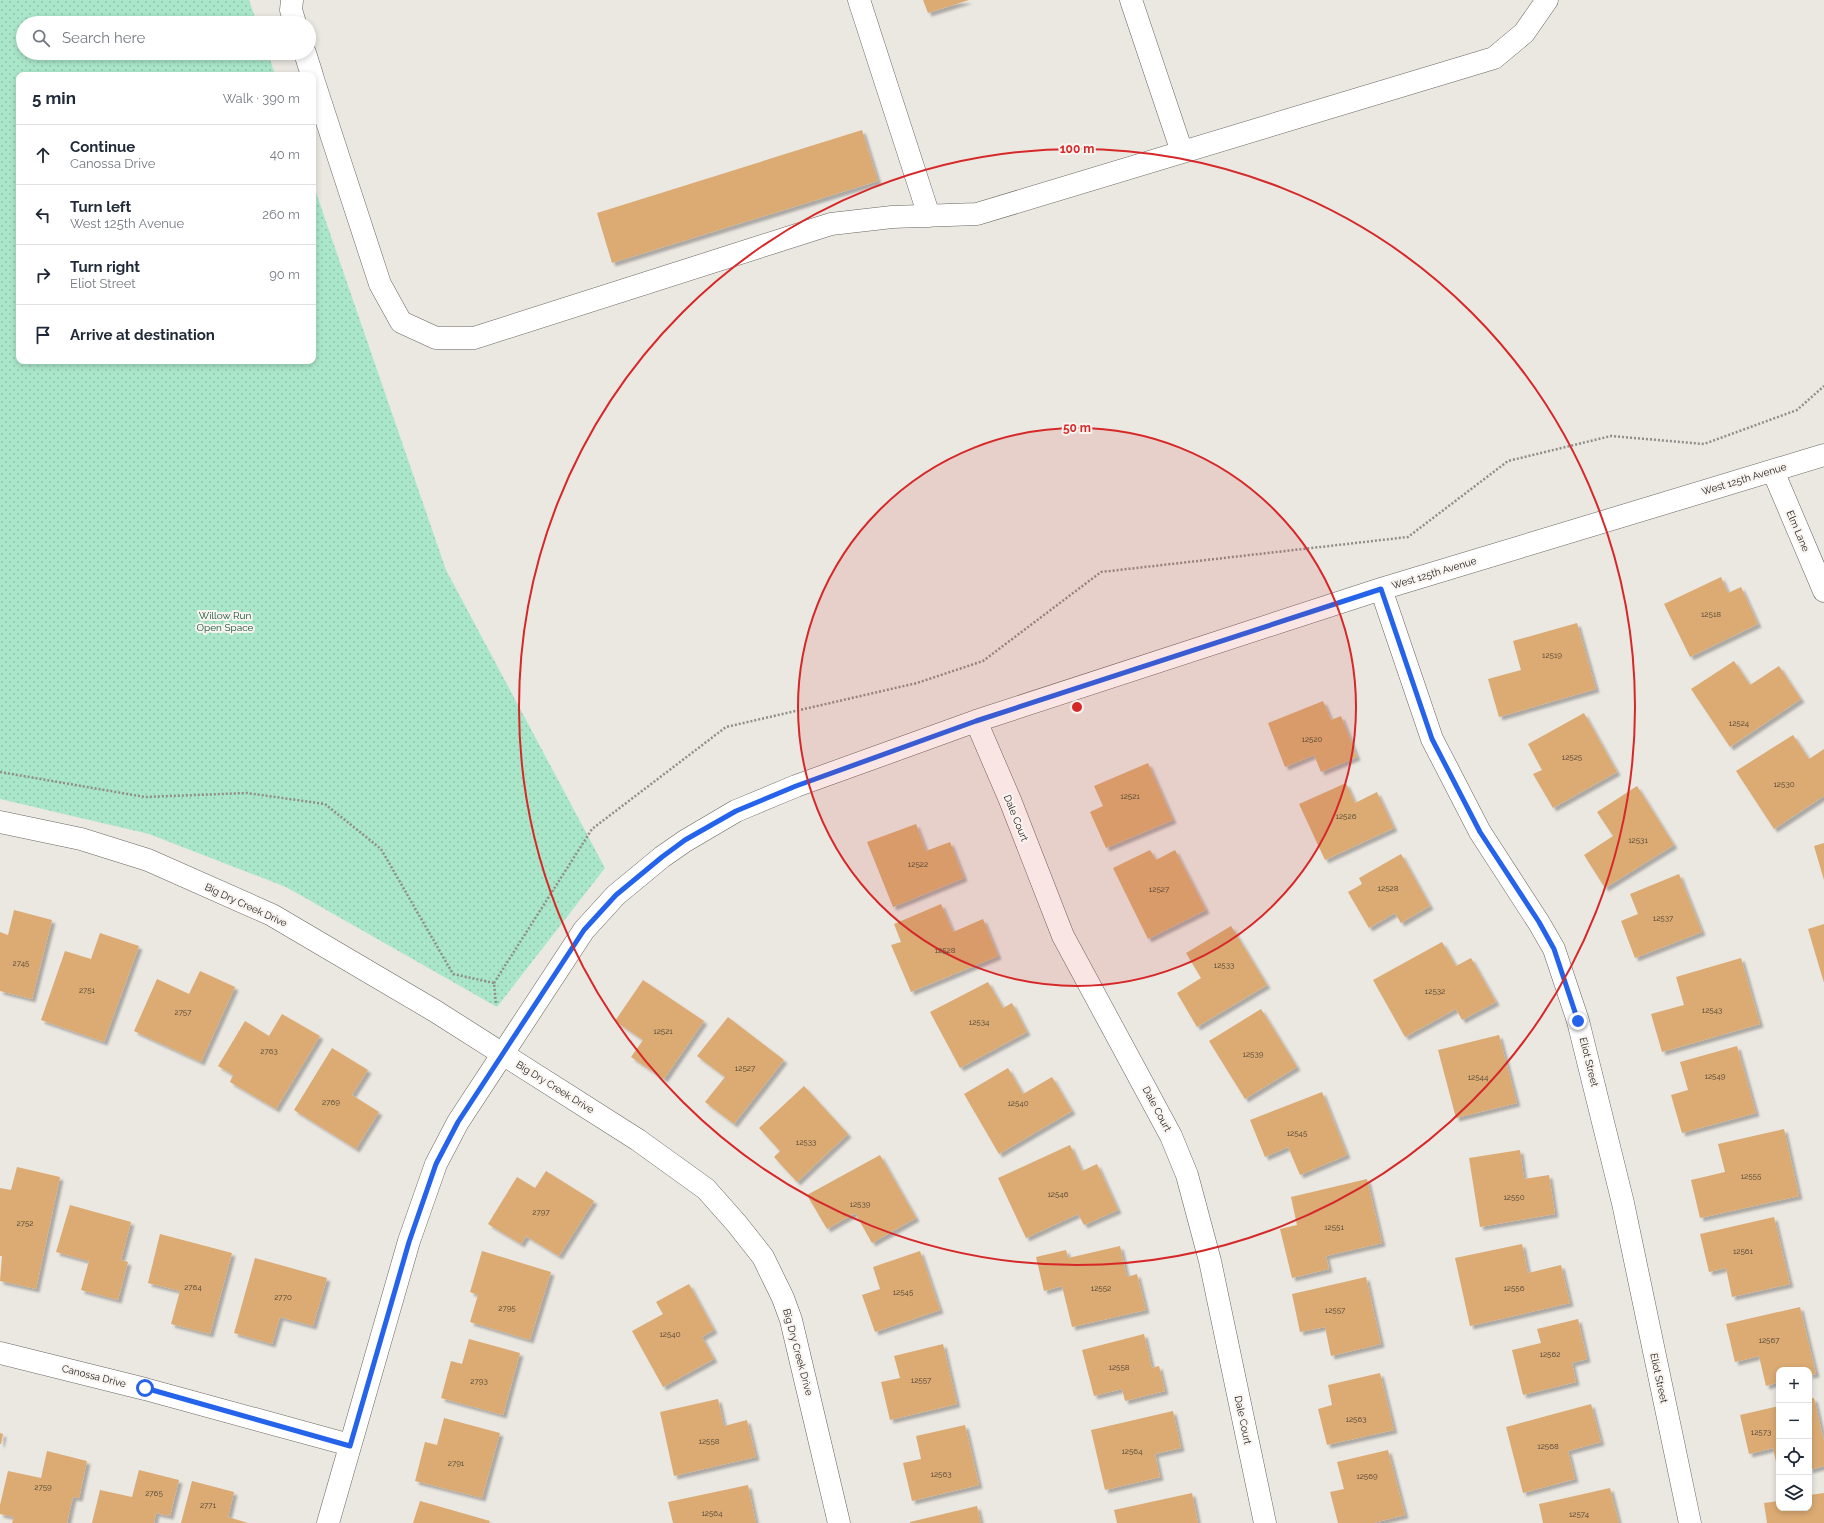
<!DOCTYPE html>
<html lang="en">
<head>
<meta charset="utf-8">
<style>
  body { margin:0; font-family:Raleway,sans-serif; background:#f2f2f3; color:#1f2937 }
  .controls { position:absolute; right:12px; bottom:12px; display:grid; overflow:hidden; border-radius:8px; box-shadow:0 2px 6px #0003 }
  .controls button { width:36px; height:36px; display:grid; place-items:center; padding:0; border:0; border-bottom:1px solid #e0e1e3; background:#fff; color:#1f2937; font:20px sans-serif }
  .stop { position:absolute; width:12px; height:12px; margin:-9px; border:3px solid #2563eb; border-radius:50%; background:#fff }
  .stop.end { background:#2563eb; border-color:#fff; box-shadow:0 1px 4px #0008 }
  .list { margin:0; padding:0; list-style:none }
  h2 { display:flex; justify-content:space-between; align-items:center; height:52px; margin:0; padding:0 16px; font-size:17px }
  h2 small { font-size:13px; font-weight:400; color:#747a83 }
  .list li { display:grid; grid-template-columns:26px 1fr auto; gap:12px; align-items:center; box-sizing:border-box; height:60px; padding:0 16px; border-top:1px solid #e0e1e3 }
  .list b { display:block; font-size:15px; white-space:nowrap }
  .list p { margin:0; font-size:13px; white-space:nowrap; color:#747a83 }
  .list em { font-size:13px; font-style:normal; color:#747a83 }
  .icon { flex:none; width:22px; height:22px; fill:none; stroke:currentColor; stroke-width:2; stroke-linecap:round; stroke-linejoin:round }
  .map { position:relative; flex:none; width:1824px; height:1523px; overflow:hidden }
  .search { position:absolute; background:#fff; box-shadow:0 2px 6px #0003; left:16px; top:16px; width:300px; height:44px; display:flex; align-items:center; gap:10px; box-sizing:border-box; padding:0 14px; border-radius:22px; color:#747a83; font-size:15px }
  .panel { position:absolute; background:#fff; box-shadow:0 2px 6px #0003; left:16px; top:72px; width:300px; height:292px; border-radius:8px }
  .map>svg:first-child { display:block }
</style>
</head>
<body>
<div class="map">
<svg width="1824" height="1523" viewBox="0 0 1824 1523">
  <defs>
    <pattern id="park-dots" width="8" height="8" patternUnits="userSpaceOnUse"><rect width="8" height="8" fill="#aae7ca"/><path d="M2 2h.1M6 6h.1" fill="none" stroke="#92c6ad" stroke-width="1.8" stroke-linecap="round"/></pattern>
    <filter id="shadow"><feDropShadow dx="3.5" dy="3.5" stdDeviation="1" flood-color="#0004"/></filter>
  </defs>
  <rect width="100%" height="100%" fill="#ebe7e1"/>
  <path fill="url(#park-dots)" d="M 0,0 L 249,0 L 257,23 L 23,23 L 23,53 L 268,53 L 275,75 L 19,75 L 19,361 L 313,361 L 313,184 L 446,570 L 605,868 L 497,1007 L 286,887 L 149,834 L 0,799 Z"/>
  <path fill="#dbab73" filter="url(#shadow)" d="M 923,0 L 969,0 L 928,13 Z
    M 862,130 L 878,181 L 612,263 L 597,213 Z
    M 1721,577 L 1728,593 L 1741,587 L 1758,624 L 1690,657 L 1664,604 Z
    M 1577,623 L 1596,689 L 1499,717 L 1488,679 L 1521,670 L 1513,641 Z
    M 1734,661 L 1750,685 L 1779,666 L 1801,699 L 1730,747 L 1691,689 Z
    M 1323,701 L 1331,720 L 1341,716 L 1357,757 L 1321,772 L 1314,755 L 1285,767 L 1268,723 Z
    M 1584,713 L 1617,772 L 1553,808 L 1533,774 L 1542,770 L 1528,744 Z
    M 1793,735 L 1809,759 L 1824,749 L 1824,796 L 1774,829 L 1736,771 Z
    M 1148,763 L 1173,820 L 1106,848 L 1090,812 L 1103,806 L 1094,786 Z
    M 1346,783 L 1355,803 L 1377,792 L 1394,828 L 1325,860 L 1299,804 Z
    M 1637,786 L 1674,845 L 1605,888 L 1584,855 L 1613,836 L 1597,812 Z
    M 916,824 L 926,851 L 950,842 L 964,878 L 893,907 L 867,842 Z
    M 1824,843 L 1824,880 L 1814,846 Z
    M 1150,850 L 1156,860 L 1175,850 L 1206,910 L 1148,939 L 1113,868 Z
    M 1401,854 L 1430,906 L 1401,923 L 1395,913 L 1369,928 L 1348,892 L 1362,884 L 1359,878 Z
    M 1679,874 L 1702,932 L 1635,958 L 1621,921 L 1638,914 L 1630,894 Z
    M 941,904 L 953,932 L 983,919 L 998,956 L 911,992 L 891,945 L 901,942 L 894,924 Z
    M 14,910 L 52,920 L 32,999 L 0,991 L 0,932 L 8,935 Z
    M 1824,924 L 1824,983 L 1808,929 Z
    M 1231,926 L 1267,985 L 1197,1027 L 1177,993 L 1201,978 L 1186,953 Z
    M 100,933 L 139,946 L 104,1042 L 41,1020 L 65,951 L 91,959 Z
    M 1442,942 L 1456,966 L 1471,958 L 1496,1002 L 1462,1020 L 1456,1009 L 1405,1037 L 1373,980 Z
    M 1741,958 L 1760,1024 L 1662,1052 L 1651,1014 L 1684,1005 L 1676,977 Z
    M 200,971 L 235,987 L 201,1062 L 134,1031 L 157,979 L 189,994 Z
    M 643,980 L 704,1021 L 664,1079 L 631,1057 L 643,1040 L 615,1021 Z
    M 988,982 L 1003,1008 L 1012,1003 L 1027,1032 L 960,1068 L 930,1012 Z
    M 1261,1009 L 1297,1067 L 1245,1099 L 1209,1041 Z
    M 282,1014 L 320,1036 L 276,1109 L 230,1082 L 233,1075 L 218,1066 L 245,1021 L 269,1036 Z
    M 728,1017 L 784,1060 L 734,1124 L 705,1102 L 725,1077 L 697,1056 Z
    M 1499,1035 L 1517,1103 L 1456,1118 L 1438,1050 Z
    M 1737,1046 L 1756,1113 L 1682,1133 L 1671,1095 L 1688,1090 L 1680,1062 Z
    M 332,1048 L 368,1070 L 352,1095 L 379,1112 L 356,1149 L 294,1110 Z
    M 1008,1068 L 1023,1094 L 1052,1077 L 1072,1111 L 999,1154 L 964,1094 Z
    M 804,1086 L 848,1134 L 797,1182 L 774,1157 L 780,1151 L 759,1128 Z
    M 1322,1092 L 1347,1155 L 1300,1175 L 1288,1147 L 1265,1157 L 1250,1120 Z
    M 1784,1129 L 1799,1196 L 1700,1218 L 1691,1180 L 1725,1172 L 1718,1144 Z
    M 1070,1145 L 1082,1171 L 1097,1164 L 1118,1210 L 1084,1225 L 1078,1214 L 1026,1238 L 998,1178 Z
    M 1520,1150 L 1524,1179 L 1549,1175 L 1555,1214 L 1480,1227 L 1469,1158 Z
    M 880,1155 L 916,1218 L 872,1243 L 855,1213 L 827,1229 L 807,1195 Z
    M 17,1167 L 60,1177 L 36,1289 L 0,1281 L 2,1256 L 0,1256 L 0,1188 L 11,1190 Z
    M 546,1171 L 594,1201 L 559,1256 L 526,1236 L 521,1244 L 488,1224 L 517,1177 L 535,1188 Z
    M 1367,1179 L 1382,1243 L 1326,1256 L 1329,1269 L 1292,1278 L 1280,1229 L 1297,1225 L 1291,1197 Z
    M 70,1205 L 131,1222 L 121,1260 L 128,1262 L 118,1300 L 81,1290 L 89,1261 L 56,1252 Z
    M 1774,1217 L 1790,1284 L 1732,1297 L 1726,1268 L 1709,1272 L 1700,1234 Z
    M 160,1234 L 232,1253 L 210,1334 L 171,1324 L 180,1291 L 148,1283 Z
    M 1522,1244 L 1528,1273 L 1561,1265 L 1570,1303 L 1470,1326 L 1455,1258 Z
    M 1120,1246 L 1127,1277 L 1137,1274 L 1146,1310 L 1072,1327 L 1062,1286 L 1044,1291 L 1036,1257 L 1066,1250 L 1068,1258 Z
    M 482,1251 L 551,1272 L 530,1340 L 470,1322 L 478,1295 L 470,1292 Z
    M 920,1251 L 940,1310 L 875,1332 L 862,1295 L 880,1289 L 873,1267 Z
    M 255,1258 L 327,1278 L 313,1326 L 280,1317 L 272,1344 L 234,1333 Z
    M 1366,1277 L 1381,1344 L 1331,1356 L 1325,1327 L 1300,1332 L 1292,1294 Z
    M 689,1284 L 714,1330 L 702,1337 L 714,1359 L 663,1387 L 632,1331 L 663,1314 L 656,1302 Z
    M 1800,1307 L 1816,1374 L 1809,1375 L 1809,1370 L 1779,1370 L 1779,1382 L 1766,1386 L 1759,1356 L 1735,1362 L 1726,1324 Z
    M 1578,1319 L 1587,1359 L 1572,1363 L 1576,1382 L 1523,1395 L 1512,1350 L 1541,1343 L 1537,1329 Z
    M 1144,1334 L 1152,1368 L 1159,1366 L 1165,1391 L 1125,1401 L 1122,1389 L 1094,1396 L 1082,1350 Z
    M 469,1339 L 520,1353 L 503,1415 L 441,1398 L 451,1361 L 462,1364 Z
    M 943,1344 L 957,1404 L 890,1420 L 881,1382 L 900,1378 L 894,1356 Z
    M 1380,1373 L 1394,1430 L 1327,1445 L 1318,1409 L 1332,1405 L 1328,1385 Z
    M 1814,1398 L 1824,1441 L 1824,1466 L 1809,1470 L 1809,1399 Z
    M 718,1399 L 724,1426 L 747,1420 L 756,1457 L 674,1476 L 660,1412 Z
    M 1591,1404 L 1601,1442 L 1568,1451 L 1575,1479 L 1523,1493 L 1506,1427 Z
    M 1779,1406 L 1779,1471 L 1778,1471 L 1773,1448 L 1749,1454 L 1740,1415 Z
    M 1173,1411 L 1181,1448 L 1155,1454 L 1160,1477 L 1105,1490 L 1091,1430 Z
    M 444,1418 L 500,1433 L 482,1498 L 415,1481 L 425,1442 L 437,1445 Z
    M 965,1425 L 979,1485 L 912,1501 L 903,1463 L 921,1459 L 916,1436 Z
    M 0,1433 L 3,1434 L 1,1444 L 0,1444 Z
    M 1388,1450 L 1405,1515 L 1373,1523 L 1338,1523 L 1330,1492 L 1344,1489 L 1337,1462 Z
    M 47,1451 L 87,1461 L 79,1498 L 73,1497 L 67,1523 L 12,1523 L 14,1517 L 0,1514 L 0,1505 L 8,1471 L 41,1478 Z
    M 139,1470 L 179,1480 L 170,1516 L 156,1513 L 154,1523 L 92,1523 L 100,1490 L 132,1497 Z
    M 192,1481 L 234,1492 L 228,1517 L 248,1523 L 181,1523 Z
    M 748,1485 L 756,1523 L 673,1523 L 668,1502 Z
    M 1610,1488 L 1619,1523 L 1543,1523 L 1539,1504 Z
    M 1192,1493 L 1198,1523 L 1117,1523 L 1114,1510 Z
    M 1824,1493 L 1824,1523 L 1767,1523 L 1764,1503 L 1779,1501 L 1779,1508 L 1809,1508 L 1809,1495 Z
    M 420,1501 L 490,1521 L 489,1523 L 413,1523 Z
    M 977,1506 L 981,1523 L 910,1523 L 910,1522 Z"/>
  <g fill="none" stroke-linecap="round" stroke-linejoin="round">
    <defs>
      <path id="minor" d="M 292,0 L 291,10 L 295,23
        M 859,0 L 929,216
        M 1131,0 L 1182,152
        M 305,53 L 312,75
        M 313,79 L 380,284 L 401,322 L 436,338 L 474,338 L 831,224 L 892,217 L 977,214 L 1494,58 L 1524,33 L 1547,0
        M 1773,471 L 1824,591
        M 1381,589 L 1432,739 L 1480,832 L 1539,923 L 1554,949 L 1578,1021 L 1623,1203 L 1690,1523
        M 976,721 L 1010,800 L 1063,936 L 1171,1136 L 1187,1175 L 1210,1261 L 1265,1523
        M 0,822 L 81,839 L 148,860 L 272,915 L 435,1011 L 638,1140 L 706,1189 L 737,1224 L 763,1257 L 783,1298 L 791,1320 L 839,1523
        M 0,1353 L 145,1389 L 350,1445
        M 328,1523 L 409,1241 L 436,1164 L 458,1122 L 584,930 L 616,895 L 662,857 L 685,841 L 736,811 L 796,786 L 976,721 L 1381,589 L 1824,455"/>
    </defs>
    <use href="#minor" stroke="#696560" stroke-width="23"/>
    <path stroke="#908d8a" stroke-width="2.5" stroke-dasharray="2 2" stroke-linecap="butt" d="M 0,772 L 145,797 L 247,793 L 325,804 L 381,849 L 453,974 L 494,983 L 496,1005
      M 494,983 L 592,829 L 726,727 L 917,683 L 983,661 L 1101,572 L 1408,537 L 1508,461 L 1611,436 L 1704,444 L 1797,410 L 1824,386"/>
    <use href="#minor" stroke="#fff" stroke-width="22"/>
  </g>
  <g fill="none" stroke-linecap="round" stroke-linejoin="round">
    <path stroke="#2563eb" stroke-width="5" d="M 145,1388 L 350,1446 L 409,1242 L 436,1164 L 458,1122 L 584,930 L 616,895 L 662,857 L 685,840 L 736,811 L 796,786 L 976,721 L 1381,589 L 1432,739 L 1480,832 L 1539,922 L 1554,949 L 1578,1021"/>
  </g>
  <circle cx="1077" cy="707" r="279" fill="#d62828" fill-opacity=".12"/>
  <g fill="none" stroke="#d62828" stroke-width="2">
    <circle cx="1077" cy="707" r="279"/>
    <circle cx="1077" cy="707" r="558"/>
  </g>
  <g text-anchor="middle" dominant-baseline="central" stroke-width="4" stroke-linejoin="round" paint-order="stroke">
    <g font-size="8" fill="#514435">
      <text x="1711" y="614">12518</text>
      <text x="1552" y="655">12519</text>
      <text x="1739" y="723">12524</text>
      <text x="1312" y="739">12520</text>
      <text x="1572" y="757">12525</text>
      <text x="1784" y="784">12530</text>
      <text x="1130" y="796">12521</text>
      <text x="1346" y="816">12526</text>
      <text x="1638" y="840">12531</text>
      <text x="918" y="864">12522</text>
      <text x="1388" y="888">12528</text>
      <text x="1159" y="889">12527</text>
      <text x="1663" y="918">12537</text>
      <text x="945" y="950">12528</text>
      <text x="21" y="963">2745</text>
      <text x="1224" y="965">12533</text>
      <text x="87" y="990">2751</text>
      <text x="1435" y="991">12532</text>
      <text x="1712" y="1010">12543</text>
      <text x="183" y="1012">2757</text>
      <text x="979" y="1022">12534</text>
      <text x="663" y="1031">12521</text>
      <text x="269" y="1051">2763</text>
      <text x="1253" y="1054">12539</text>
      <text x="745" y="1068">12527</text>
      <text x="1715" y="1076">12549</text>
      <text x="1478" y="1077">12544</text>
      <text x="331" y="1102">2769</text>
      <text x="1018" y="1103">12540</text>
      <text x="1297" y="1133">12545</text>
      <text x="806" y="1142">12533</text>
      <text x="1751" y="1176">12555</text>
      <text x="1058" y="1194">12546</text>
      <text x="1514" y="1197">12550</text>
      <text x="860" y="1204">12539</text>
      <text x="541" y="1212">2797</text>
      <text x="25" y="1223">2752</text>
      <text x="1334" y="1227">12551</text>
      <text x="1743" y="1251">12561</text>
      <text x="193" y="1287">2764</text>
      <text x="1101" y="1288">12552</text>
      <text x="1514" y="1288">12556</text>
      <text x="903" y="1292">12545</text>
      <text x="283" y="1297">2770</text>
      <text x="507" y="1308">2795</text>
      <text x="1335" y="1310">12557</text>
      <text x="670" y="1334">12540</text>
      <text x="1769" y="1340">12567</text>
      <text x="1550" y="1354">12562</text>
      <text x="1119" y="1367">12558</text>
      <text x="921" y="1380">12557</text>
      <text x="479" y="1381">2793</text>
      <text x="1356" y="1419">12563</text>
      <text x="1761" y="1432">12573</text>
      <text x="709" y="1441">12558</text>
      <text x="1548" y="1446">12568</text>
      <text x="1132" y="1451">12564</text>
      <text x="456" y="1463">2791</text>
      <text x="941" y="1474">12563</text>
      <text x="1367" y="1476">12569</text>
      <text x="43" y="1487">2759</text>
      <text x="154" y="1493">2765</text>
      <text x="208" y="1505">2771</text>
      <text x="712" y="1513">12564</text>
      <text x="1579" y="1514">12574</text>
    </g>
    <g font-size="10" fill="#232120" stroke="#f9f4ef">
      <text transform="translate(1744 479) rotate(-17)">West 125th Avenue</text>
      <text transform="translate(1798 531) rotate(67)">Elm Lane</text>
      <text transform="translate(1434 573) rotate(-17)">West 125th Avenue</text>
      <text transform="translate(1016 818) rotate(68)">Dale Court</text>
      <text transform="translate(246 905) rotate(25)">Big Dry Creek Drive</text>
      <text transform="translate(1589 1062) rotate(76)">Eliot Street</text>
      <text transform="translate(555 1087) rotate(32)">Big Dry Creek Drive</text>
      <text transform="translate(1157 1109) rotate(62)">Dale Court</text>
      <text transform="translate(798 1352) rotate(75)">Big Dry Creek Drive</text>
      <text transform="translate(94 1376) rotate(14)">Canossa Drive</text>
      <text transform="translate(1659 1378) rotate(78)">Eliot Street</text>
      <text transform="translate(1243 1420) rotate(78)">Dale Court</text>
    </g>
    <g font-size="10" fill="#15523a" stroke="#f9f4ef">
      <text x="225" y="615">Willow Run<tspan x="225" dy="12">Open Space</tspan></text>
    </g>
  </g>
  <circle cx="1077" cy="707" r="6" fill="#d62828" stroke="#f9f4ef" stroke-width="2"/>
  <g font-size="12" text-anchor="middle" font-weight="bold" fill="#d62828" stroke="#f9f4ef" stroke-width="4" stroke-linejoin="round" paint-order="stroke">
    <text x="1077" y="153">100 m</text>
    <text x="1077" y="432">50 m</text>
  </g>
</svg>
<div class="controls">
<button>+</button>
<button>−</button>
<button><svg class="icon" aria-label="locate" viewBox="0 0 24 24"><circle cx="12" cy="12" r="6"/><path d="M12 2v4M12 18v4M2 12h4M18 12h4"/></svg></button>
<button><svg class="icon" aria-label="layers" viewBox="0 0 24 24"><path d="M12 4l9 5-9 5-9-5zM3 14l9 5 9-5"/></svg></button>
</div>
<div class="stop" style="left:145px;top:1388px"></div>
<div class="stop end" style="left:1578px;top:1021px"></div>
<div class="search"><svg class="icon" aria-label="search" viewBox="0 0 24 24"><circle cx="10" cy="10" r="6"/><path d="M15 15l6 6"/></svg>Search here</div>
<section class="panel">
<h2>5 min<small>Walk · 390 m</small></h2>
<ul class="list">
<li><svg class="icon" aria-label="ahead" viewBox="0 0 24 24"><path d="M12 20V5M6 11l6-6 6 6"/></svg><div><b>Continue</b><p>Canossa Drive</p></div><em>40 m</em></li>
<li><svg class="icon" aria-label="left" viewBox="0 0 24 24"><path d="M17 20v-9H6M10 6l-5 5 5 5"/></svg><div><b>Turn left</b><p>West 125th Avenue</p></div><em>260 m</em></li>
<li><svg class="icon" aria-label="right" viewBox="0 0 24 24"><path d="M7 20v-9h11M14 6l5 5-5 5"/></svg><div><b>Turn right</b><p>Eliot Street</p></div><em>90 m</em></li>
<li><svg class="icon" aria-label="arrive" viewBox="0 0 24 24"><path d="M6 21V4h12l-3 4 3 4H6"/></svg><div><b>Arrive at destination</b></div></li>
</ul>
</section>
</div>
</body>
</html>
